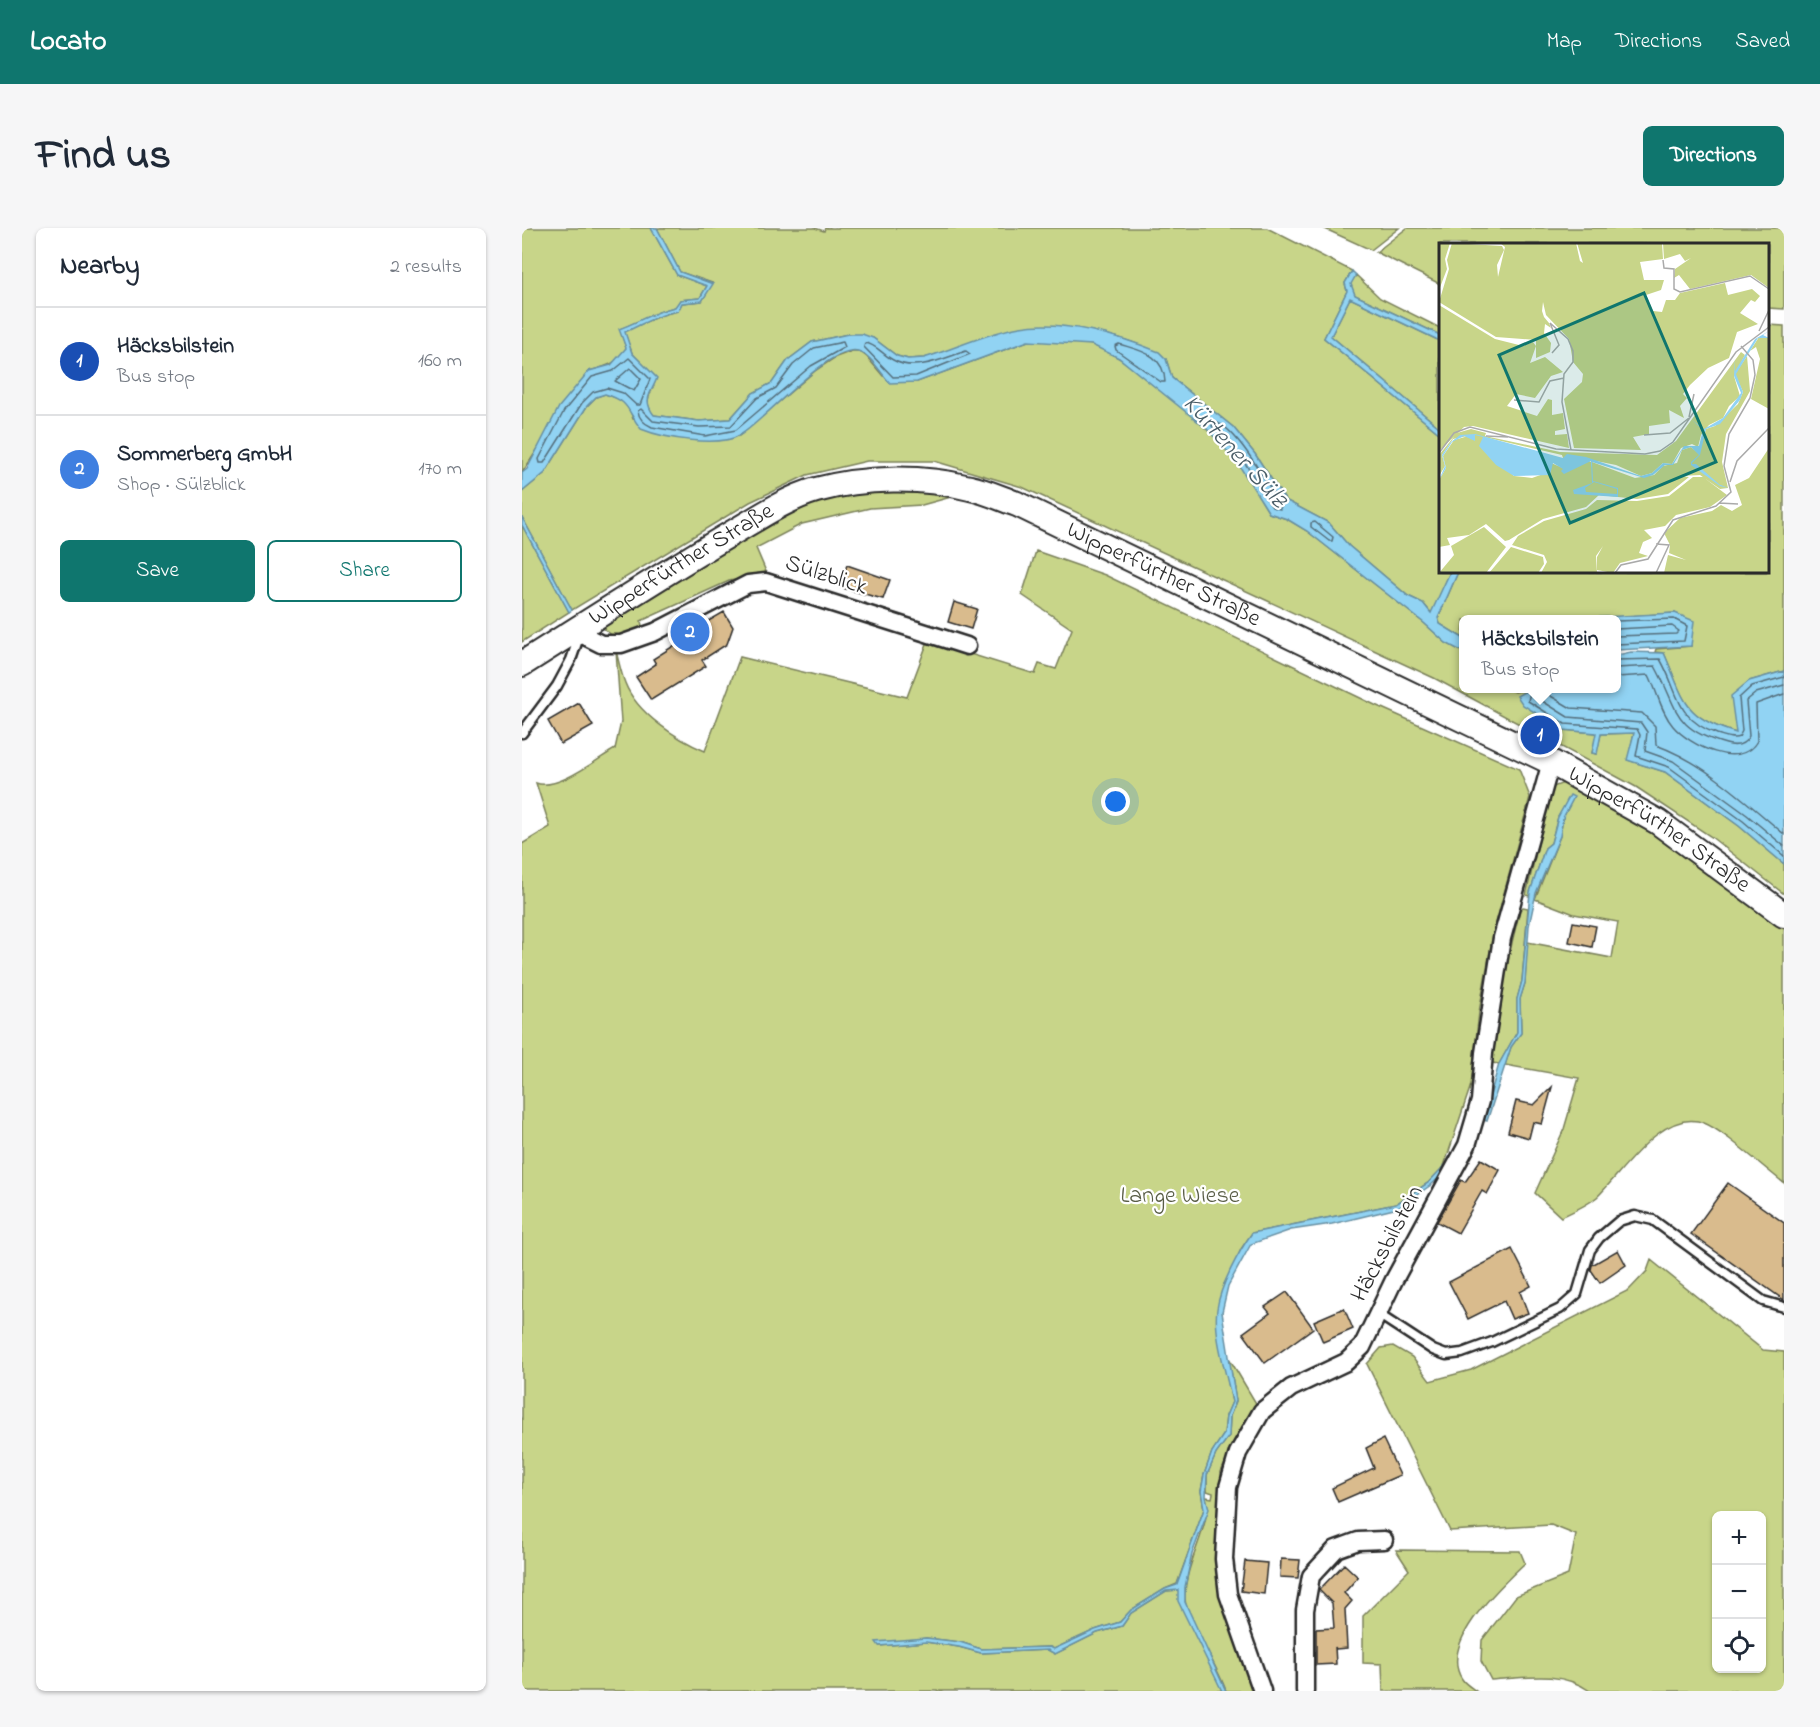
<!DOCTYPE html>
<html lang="en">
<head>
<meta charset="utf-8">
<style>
  body { margin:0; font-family:"Indie Flower",sans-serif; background:#f6f6f7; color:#1f2937 }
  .controls { position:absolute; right:18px; bottom:18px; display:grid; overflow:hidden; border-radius:9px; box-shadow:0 2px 4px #0004 }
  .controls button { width:54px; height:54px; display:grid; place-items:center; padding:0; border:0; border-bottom:2px solid #e0e1e3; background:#fff; color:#1f2937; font:30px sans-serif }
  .you { position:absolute; left:594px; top:574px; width:21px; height:21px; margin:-15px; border:4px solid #fff; border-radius:50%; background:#1a73e8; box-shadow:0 0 0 9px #1a73e833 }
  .badge { display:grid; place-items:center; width:39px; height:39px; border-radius:50%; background:#0f766e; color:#fff; font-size:20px; font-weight:700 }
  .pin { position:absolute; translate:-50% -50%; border:3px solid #fff; box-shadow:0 2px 6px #0006 }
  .popup { position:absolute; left:937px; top:387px; width:162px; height:78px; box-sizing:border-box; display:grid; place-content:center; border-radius:9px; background:#fff; filter:drop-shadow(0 2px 4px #0005); font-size:20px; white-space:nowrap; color:#747a83 }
  .popup b { font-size:22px; color:#1f2937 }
  .popup::after { content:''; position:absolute; left:50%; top:100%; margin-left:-12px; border:12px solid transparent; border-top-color:#fff }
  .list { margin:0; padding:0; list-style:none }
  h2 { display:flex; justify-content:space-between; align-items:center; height:78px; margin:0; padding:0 24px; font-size:26px }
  h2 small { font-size:20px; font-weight:400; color:#747a83 }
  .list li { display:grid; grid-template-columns:39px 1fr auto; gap:18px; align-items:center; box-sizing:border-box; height:108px; padding:0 24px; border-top:2px solid #e0e1e3 }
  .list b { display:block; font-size:22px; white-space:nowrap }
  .list p { margin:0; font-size:20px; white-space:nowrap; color:#747a83 }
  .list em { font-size:20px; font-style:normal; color:#747a83 }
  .actions { display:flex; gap:12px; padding:18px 24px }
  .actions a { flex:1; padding:14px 0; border:2px solid #0f766e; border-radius:9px; text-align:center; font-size:21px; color:#0f766e }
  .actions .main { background:#0f766e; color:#fff }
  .icon { flex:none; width:33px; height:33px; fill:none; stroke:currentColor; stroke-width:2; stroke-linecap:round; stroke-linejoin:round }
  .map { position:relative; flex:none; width:1262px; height:1463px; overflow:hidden; border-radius:9px }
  header { display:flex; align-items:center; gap:36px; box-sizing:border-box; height:84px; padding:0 30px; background:#0f766e; color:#fff }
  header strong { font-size:28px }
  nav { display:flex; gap:33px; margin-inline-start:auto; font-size:21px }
  .intro { display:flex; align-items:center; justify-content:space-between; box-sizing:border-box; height:144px; padding:0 36px }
  h1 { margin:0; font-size:42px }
  .button { padding:15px 27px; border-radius:9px; background:#0f766e; color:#fff; font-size:21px; font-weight:700 }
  main { display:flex; gap:36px; padding:0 36px }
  aside { flex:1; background:#fff; border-radius:9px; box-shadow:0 2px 4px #0004 }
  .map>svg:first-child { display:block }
</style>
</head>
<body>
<header>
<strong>Locato</strong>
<nav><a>Map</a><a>Directions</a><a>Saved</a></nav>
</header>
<div class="intro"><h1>Find us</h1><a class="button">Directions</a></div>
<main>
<aside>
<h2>Nearby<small>2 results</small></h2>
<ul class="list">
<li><span class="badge" style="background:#1a4fb4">1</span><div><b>Häcksbilstein</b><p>Bus stop</p></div><em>160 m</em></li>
<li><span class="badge" style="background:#3f7fe0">2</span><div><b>Sommerberg GmbH</b><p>Shop · Sülzblick</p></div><em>170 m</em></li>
</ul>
<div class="actions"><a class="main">Save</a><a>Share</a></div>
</aside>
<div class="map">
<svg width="1262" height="1463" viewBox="0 0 1262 1463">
  <rect width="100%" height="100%" fill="#fff"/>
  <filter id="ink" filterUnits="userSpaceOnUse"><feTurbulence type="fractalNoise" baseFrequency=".0167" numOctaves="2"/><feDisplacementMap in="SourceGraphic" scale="12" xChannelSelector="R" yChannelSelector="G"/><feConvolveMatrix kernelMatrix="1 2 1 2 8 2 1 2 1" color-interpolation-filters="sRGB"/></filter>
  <g filter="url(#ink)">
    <path fill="#c8d589" stroke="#7a805a" stroke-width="1.5" fill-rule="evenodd" d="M 0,0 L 129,0 L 155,47 L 185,58 L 178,70 L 158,72 L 154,79 C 133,83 117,94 98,101 L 104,120 C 97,136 82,139 67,143 L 0,245 Z
      M 135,0 L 293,0 L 302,3 L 303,0 L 745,0 L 830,43 L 823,55 L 825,63 L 802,110 L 918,206 L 918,344 L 928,344 L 910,386 L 901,375 L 886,368 L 827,318 L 807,295 L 763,272 L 733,226 L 711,199 L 650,150 L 644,131 C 617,113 585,106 553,100 L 402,130 L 386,131 L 375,128 L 351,110 L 326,106 L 290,114 L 266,132 L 250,155 L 231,165 L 208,191 L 177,193 L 131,187 C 120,171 130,166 134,150 L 110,125 L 102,103 C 122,96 136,86 156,83 L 160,75 L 180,73 L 190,55 L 158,44 Z
      M 801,0 L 877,0 L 849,22 Z
      M 885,0 L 1262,0 L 1262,81 L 1246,80 L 1246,16 L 918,16 L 918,56 L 854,24 Z
      M 834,47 L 858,70 L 918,100 L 918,107 L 833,67 L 828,56 Z
      M 828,70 L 918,113 L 918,200 L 809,108 Z
      M 1246,97 L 1262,98 L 1262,443 L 1227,453 L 1214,505 C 1160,489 1163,473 1142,425 L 1133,424 L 1134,421 L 1169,418 L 1153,385 L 1045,392 L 942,392 L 941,410 L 918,396 L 916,390 L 936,344 L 1246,344 Z
      M 506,113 C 526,114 551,112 570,117 C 606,127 692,203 715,234 C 727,250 736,268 747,285 L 765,291 L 785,303 L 902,395 L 924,415 L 941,424 L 942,460 L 986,461 L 993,464 L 1007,461 L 996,468 L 1041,502 L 1075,505 L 1070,525 L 1074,526 L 1079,506 L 1112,505 L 1106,532 L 1143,544 L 1217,598 L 1262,636 L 1262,666 L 1188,608 L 1114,559 L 912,450 L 500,259 L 412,233 L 345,233 L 285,247 L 228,274 L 50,382 L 0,289 L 0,264 L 23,245 L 65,178 L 74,169 L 83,166 C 99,171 106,174 111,191 L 217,208 L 293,143 L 314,129 L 330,123 L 337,123 L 345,129 L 361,148 L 395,154 Z
      M 398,262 L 429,269 L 400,277 L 348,280 L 280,296 L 234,320 L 245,346 L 207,353 L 119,393 L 121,403 L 92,409 L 81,400 C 157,351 251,273 343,264 C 361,262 379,263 398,262 Z
      M 0,297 L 47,384 L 0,414 Z
      M 514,323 L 583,347 L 853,477 L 997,541 L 1008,569 L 971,706 L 957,784 L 949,857 L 922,938 L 906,955 L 874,976 L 730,1005 L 719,1021 L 710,1043 L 702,1056 L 698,1114 L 710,1174 L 704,1188 L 702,1206 L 690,1224 L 682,1247 L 679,1263 L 682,1281 L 655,1356 L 643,1361 L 609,1382 L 598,1394 L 573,1402 L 532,1421 L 528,1419 L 459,1421 L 438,1414 L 404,1410 L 357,1418 L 404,1414 L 437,1419 L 459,1425 L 526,1422 L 533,1426 L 575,1405 L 600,1398 L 609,1385 L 644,1363 L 657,1362 L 700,1463 L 0,1463 L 0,616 L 28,599 L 14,555 C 35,563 74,532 93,521 L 99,494 L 94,423 C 97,434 99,445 103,455 C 115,486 155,511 183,523 L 218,429 L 385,469 L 406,413 L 513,446 L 517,436 L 534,441 L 550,401 L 500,367 Z
      M 1044,554 L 1112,590 L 1262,699 L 1262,955 C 1243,941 1201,902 1182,895 C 1141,879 1100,945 1075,969 C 1064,978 1052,983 1039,989 L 1013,965 L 1042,901 L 1057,850 L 983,837 L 989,819 L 999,805 L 998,771 L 1003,755 L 1005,714 L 1090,730 L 1096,694 L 1052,686 L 1013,671 L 1038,608 L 1041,590 L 1051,570 L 1049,568 L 1036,589 L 1029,615 L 1023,620 L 1007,668 L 1004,667 L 1028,565 L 1031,559 Z
      M 1001,679 L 1006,680 L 1000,753 L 995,771 L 995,804 L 977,836 L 970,835 C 975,783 985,732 998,682 Z
      M 1129,1032 L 1241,1122 L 1262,1124 L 1262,1463 L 1068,1463 C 1038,1442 1003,1450 969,1452 L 959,1433 L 960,1412 L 994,1368 L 1046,1347 L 1054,1307 L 1029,1297 L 928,1303 L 845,1136 L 859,1120 L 871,1118 L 890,1129 L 908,1153 L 949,1142 L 1107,1062 L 1125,1043 ZM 1194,1288 L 1240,1288 L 1240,1440 L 1194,1440 Z
      M 707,1130 L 735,1177 L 718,1202 L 699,1244 L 694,1326 L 734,1463 L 704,1463 C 697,1440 664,1391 663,1371 C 661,1337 691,1296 684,1269 L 690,1270 L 691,1265 L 685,1263 L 685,1247 L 694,1226 L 707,1208 L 708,1188 L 714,1173 Z
      M 874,1322 L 998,1323 L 1003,1335 C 979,1358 916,1415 940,1451 C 943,1456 950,1460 954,1463 L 861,1463 L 860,1436 L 841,1435 L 841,1388 L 887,1342 Z"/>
    <path fill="#91d3f3" stroke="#6890a3" stroke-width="1.5" d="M 129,0 L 135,0 L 158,44 L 191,56 L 180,73 L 160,75 L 156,83 C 136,86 121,96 103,104 L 110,125 L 135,150 C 129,166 120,171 132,187 L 177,193 L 208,191 L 231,165 L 250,155 L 266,132 L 290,114 L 326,106 L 340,106 L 351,110 L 375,128 L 386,131 L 402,130 C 432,121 467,104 498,99 C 540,91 598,108 637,124 L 644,131 L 650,150 L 711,199 L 733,226 L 763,272 L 807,295 L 827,318 L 886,368 L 901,375 L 909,385 L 928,344 L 936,344 L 916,390 L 918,396 L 941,410 L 941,424 L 924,415 L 902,395 L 785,303 L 765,291 L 747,285 L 715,234 L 685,201 L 597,130 L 570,117 L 506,113 L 395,154 L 368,155 C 359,146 349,127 336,123 C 308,116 242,193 218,207 C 197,220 141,210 119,201 C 104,182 109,174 83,166 L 74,169 L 65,178 L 23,245 L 0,264 L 0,245 L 5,241 L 37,179 L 67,143 L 89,137 L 104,120 L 97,101 C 117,94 133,83 153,79 L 158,72 L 178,70 L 185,58 L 155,47 Z
      M 830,43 L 834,47 L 829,56 L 833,67 L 918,107 L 918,113 L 828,70 L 809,108 L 918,200 L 918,206 L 802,110 L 825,63 L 823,55 Z
      M 0,289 L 50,382 L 47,384 L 0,297 Z
      M 1153,385 L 1172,393 L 1169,418 L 1095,422 L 1094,392 L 1045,391 Z
      M 1109,424 L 1142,425 C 1163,472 1160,489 1214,505 L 1209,468 L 1227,453 L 1262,443 L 1262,636 L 1217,598 L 1143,544 L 1105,532 L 1112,505 L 1079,506 L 1075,526 L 1070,525 L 1074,505 L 1041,502 L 1001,477 L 995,468 L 1007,461 L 1094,460 L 1095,427 Z
      M 1048,567 L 1052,569 L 1041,590 L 1038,608 L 1014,665 L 1007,698 L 1003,755 L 998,771 L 999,805 L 989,819 L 965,893 L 961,892 L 977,836 L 995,804 L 995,771 L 1000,753 L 1008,664 L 1023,620 L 1029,615 L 1036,589 Z
      M 922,938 L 921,946 L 909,957 L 876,980 L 810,996 L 769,1002 L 729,1016 L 706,1058 L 700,1084 L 714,1173 L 708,1188 L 707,1208 L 694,1226 L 685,1247 L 684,1269 L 687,1281 L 670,1326 L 663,1359 L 663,1374 L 704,1463 L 700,1463 L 656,1373 L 656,1362 L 644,1363 L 609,1385 L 600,1398 L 575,1405 L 533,1426 L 526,1422 L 459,1425 L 437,1419 L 404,1414 L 357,1418 L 354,1414 L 404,1410 L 438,1414 L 459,1421 L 528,1419 L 532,1421 L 573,1402 L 598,1394 L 609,1382 L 643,1361 L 655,1357 L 682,1281 L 679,1263 L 682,1247 L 690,1224 L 702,1206 L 704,1188 L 710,1174 C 705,1147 691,1107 695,1081 C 698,1058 717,1023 730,1005 L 874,976 L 906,955 Z"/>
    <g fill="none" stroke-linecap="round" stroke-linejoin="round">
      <path stroke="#546e7b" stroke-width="1.5" d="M 321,114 L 323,119 L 289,138 L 214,202 L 183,208 L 130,199 C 123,196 117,192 116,183 L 119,181 L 131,193 L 177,199 L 209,198 L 235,170 L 254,160 L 271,137 L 292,120 Z
        M 343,115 C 354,116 361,127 371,132 C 393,145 422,130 444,123 L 448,126 L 394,148 L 371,149 L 342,119 Z
        M 597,116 C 619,123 642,126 643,154 L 639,154 L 594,122 L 593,118 Z
        M 107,130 L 128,151 L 118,177 L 114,177 L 101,165 L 85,160 L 71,164 L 60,175 L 22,235 L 18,235 L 17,231 L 42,183 L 70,149 L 91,143 Z
        M 108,140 L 119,151 L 112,163 L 93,153 Z
        M 691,194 C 713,195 746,258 759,277 L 758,281 L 750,279 L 720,230 L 690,198 Z
        M 793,294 L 811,309 L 810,313 L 807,313 L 789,299 L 789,295 Z
        M 1094,393 L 1152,391 L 1165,398 L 1162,413 L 1094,416
        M 1094,401 L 1150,398 L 1157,403 L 1154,406 L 1094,408
        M 1094,432 L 1138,431 C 1158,465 1152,490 1195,506 C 1202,508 1210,512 1217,509 L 1220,503 L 1217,470 L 1230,458 L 1262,449
        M 1094,440 L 1133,438 C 1157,481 1149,500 1204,516 C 1214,519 1222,518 1227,508 L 1224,473 L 1234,465 L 1262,457
        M 1094,449 L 1127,447 C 1135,463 1139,484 1151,498 C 1167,517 1218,543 1235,513 L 1234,476 L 1262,466
        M 1009,460 L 1006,473 L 1043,496 L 1115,501 L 1118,507 L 1114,528 L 1147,539 L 1221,593 L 1262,628
        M 1017,460 L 1017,471 L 1046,489 L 1119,495 L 1125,504 L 1123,523 L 1151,533 L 1225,587 L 1262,618
        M 1026,460 L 1027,467 L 1049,480 L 1120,485 L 1133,498 L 1134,517 C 1182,534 1224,574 1262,606"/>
    </g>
    <path fill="#d9bb8d" stroke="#2b2b2b" stroke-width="1.5" d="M 325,337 L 368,352 L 361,371 L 317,359 Z
      M 432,374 L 455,381 L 449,401 L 426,394 Z
      M 202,384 L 211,399 L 205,416 L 180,432 L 184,438 L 129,472 L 114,449 L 134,436 L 131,431 L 177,402 L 176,399 Z
      M 57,475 L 71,498 L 39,516 L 26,493 Z
      M 1051,694 L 1074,698 L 1070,719 L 1047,714 Z
      M 1030,859 L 1020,896 L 1011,894 L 1007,910 L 986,904 L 994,873 L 1012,877 Z
      M 959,931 L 978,942 L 965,966 L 960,963 L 936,1005 L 915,994 L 939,952 L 943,954 Z
      M 1206,955 L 1262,995 L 1262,1072 L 1169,1006 Z
      M 990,1021 L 1009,1058 L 998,1064 L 1006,1085 L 990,1091 L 982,1073 L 946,1091 L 927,1054 Z
      M 1096,1022 L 1104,1037 L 1078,1055 L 1069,1042 L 1070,1037 Z
      M 765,1064 L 791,1100 L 743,1135 L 721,1105 L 748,1085 L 743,1079 Z
      M 822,1080 L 831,1101 L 801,1114 L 792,1093 Z
      M 861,1211 L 878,1247 L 816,1274 L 810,1260 L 852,1240 L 844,1220 Z
      M 759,1331 L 778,1332 L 776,1350 L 758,1349 Z
      M 723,1333 L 745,1335 L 742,1366 L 719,1363 Z
      M 822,1336 L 836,1349 L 822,1365 L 830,1373 L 823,1381 L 825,1420 L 814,1421 L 813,1419 L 814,1436 L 794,1437 L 794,1401 L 812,1400 L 810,1375 L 797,1362 Z"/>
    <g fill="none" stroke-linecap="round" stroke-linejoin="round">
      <defs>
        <path id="lane" d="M 0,505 L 35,458 L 49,432 L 58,406
          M 856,1086 L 911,1122 L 924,1127 L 940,1125 L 970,1114 L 1038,1081 L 1055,1066 L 1068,1022 L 1077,1010 L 1097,993 L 1113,988 L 1131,992 L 1241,1073 L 1262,1079"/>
        <path id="street" d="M 53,403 L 79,416 L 99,416 L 133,404 L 226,356 L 244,354 L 445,418
          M 740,1463 L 706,1366 L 702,1331 L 706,1259 L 716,1225 L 740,1183 L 769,1160 L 824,1134 L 840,1119 L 872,1052 L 945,917 L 958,873 L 962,825 L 980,710 L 1029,534
          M 783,1463 L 783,1382 L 789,1348 L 814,1321 L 836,1313 L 862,1312"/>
        <g id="secondary">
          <path id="s1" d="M 0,436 C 68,393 136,349 205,308 C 233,292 263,271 294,262 C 342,249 400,248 448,260 C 464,263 480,271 495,276 L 1029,534 L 1136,594 L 1262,687"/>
        </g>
      </defs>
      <use href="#lane" stroke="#2b2b2b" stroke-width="13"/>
      <use href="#street" stroke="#2b2b2b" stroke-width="21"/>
      <use href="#secondary" stroke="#2b2b2b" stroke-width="28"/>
      <use href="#lane" stroke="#fff" stroke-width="8"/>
      <use href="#street" stroke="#fff" stroke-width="16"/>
      <use href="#secondary" stroke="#fff" stroke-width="24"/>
    </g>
  </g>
  <g text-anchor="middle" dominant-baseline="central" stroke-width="4.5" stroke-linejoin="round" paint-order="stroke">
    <g font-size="24" fill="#2b2b2b" stroke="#fff">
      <text stroke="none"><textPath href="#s1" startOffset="188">Wipperfürther Straße</textPath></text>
      <text stroke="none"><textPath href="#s1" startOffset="710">Wipperfürther Straße</textPath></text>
      <text transform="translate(304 348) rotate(18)">Sülzblick</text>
      <text stroke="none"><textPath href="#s1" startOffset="1268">Wipperfürther Straße</textPath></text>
      <text transform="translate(866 1016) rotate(-62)">Häcksbilstein</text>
    </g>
    <g font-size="24" fill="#5a5e47" stroke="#fff">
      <text x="658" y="968">Lange Wiese</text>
    </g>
    <g font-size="26" font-style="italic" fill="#4a5d67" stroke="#fff">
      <text transform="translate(712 224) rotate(48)">Kürtener Sülz</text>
    </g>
  </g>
  <g transform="translate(917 15)">
    <rect width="330" height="330" fill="#fff"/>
    <path d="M 0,0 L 11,0 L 6,16 L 8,26 L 0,47 ZM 13,0 L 63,3 L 65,7 L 58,22 L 59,34 L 66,4 L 61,0 L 46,0 L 137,0 L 141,18 L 144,20 L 138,0 L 223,0 L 224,16 L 201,19 L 205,37 L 225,37 L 222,47 L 207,52 L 214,68 L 223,69 L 227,57 L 236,57 L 241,50 L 286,40 L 289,52 L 313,46 L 321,53 L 316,59 L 312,57 L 301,70 L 319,81 L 298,89 L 290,115 L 269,125 L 251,142 L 244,151 L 248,155 L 241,163 L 245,175 L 230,167 L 231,180 L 210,183 L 210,191 L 194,194 L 202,207 L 135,205 L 125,156 L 143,139 L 144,131 L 134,119 L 130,96 L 107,72 L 104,59 L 103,68 L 105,74 L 110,80 L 112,85 L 106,81 L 105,90 L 112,100 L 111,109 L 97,115 L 97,97 L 57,94 L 0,59 L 10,26 L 8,17 ZM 224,0 L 330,0 L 330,45 L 312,32 L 251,46 L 240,32 L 235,35 L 236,26 L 252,15 L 246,18 L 241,11 L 225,16 ZM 0,62 L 56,96 L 84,103 L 94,99 L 97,103 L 91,120 L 106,114 L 124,129 L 112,133 L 96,155 L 77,151 L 68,163 L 98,173 L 109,156 L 113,157 L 113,172 L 124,170 L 126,186 L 116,188 L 116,192 L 128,191 L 130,205 L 34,183 L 25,184 L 0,208 ZM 320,94 L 330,95 L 330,166 L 312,156 L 321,116 L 317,104 L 311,108 ZM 302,109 L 306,112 L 295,133 L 301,153 L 290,163 L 284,175 L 270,182 L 262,192 L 259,204 L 253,201 L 242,205 L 233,221 L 224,220 L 213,230 L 202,233 L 177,222 L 152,217 L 124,215 L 123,212 L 45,194 L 42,204 L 75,233 L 93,235 L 110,229 L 112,220 L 124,225 L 147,217 L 152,219 L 153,224 L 153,219 L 196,235 L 215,232 L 224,223 L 238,220 L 243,207 L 252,204 L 259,210 L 267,186 L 276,183 L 299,161 L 304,149 L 296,131 L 308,113 L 311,148 L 287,191 L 283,219 L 289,245 L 281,246 L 261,232 L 242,233 L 250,234 L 229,251 L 198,256 L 160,252 L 147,264 L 104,276 L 70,297 L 66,298 L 47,281 L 30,292 L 8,295 L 11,302 L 0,304 L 0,237 L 7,225 L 4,213 L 15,197 L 33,192 L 14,196 L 3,212 L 6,223 L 0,233 L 0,212 L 18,190 L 32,186 L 47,190 L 46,193 L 121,209 L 218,212 L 237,198 ZM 330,205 L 330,330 L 225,330 L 229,312 L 247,317 L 230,310 L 231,302 L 225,290 L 241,275 L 273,268 L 282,262 L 293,268 L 303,262 L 296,242 L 310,235 ZM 254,234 L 264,234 L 288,252 L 271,264 L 237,272 L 226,283 L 205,287 L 213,295 L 204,299 L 200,310 L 209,313 L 181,320 L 174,330 L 158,327 L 158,314 L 164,303 L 157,313 L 158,330 L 102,330 L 108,319 L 105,312 L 73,302 L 79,293 L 105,278 L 147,266 L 158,257 L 198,258 L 230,253 ZM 45,284 L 67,304 L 47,330 L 0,330 L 15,312 L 12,303 ZM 72,304 L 104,314 L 105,321 L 99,330 L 50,330 Z" fill="#c8d589"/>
    <path d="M 330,88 L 324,92 L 330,95 L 319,95 L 297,131 L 304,149 L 301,157 L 281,181 L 267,186 L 261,212 L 253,220 L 253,221 L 257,221 L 281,242 L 282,242 L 289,245 L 281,243 L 252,222 L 252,219 L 260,212 L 252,204 L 243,207 L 234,222 L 226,222 L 214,232 L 205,235 L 153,219 L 154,238 L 179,245 L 179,254 L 135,251 L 134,247 L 153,240 L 152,218 L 125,231 L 122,228 L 124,226 L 114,220 L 111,232 L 75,233 L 57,222 L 40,203 L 44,194 L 36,192 L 36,198 L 25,193 L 13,199 L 4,213 L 7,225 L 0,237 L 6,223 L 3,212 L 12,199 L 21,192 L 36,191 L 124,215 L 128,211 L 147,214 L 202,233 L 213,230 L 224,220 L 233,221 L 245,203 L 260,203 L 264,187 L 253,177 L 265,186 L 284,175 L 302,150 L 295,133 L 296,116 L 296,128 L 316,96 ZM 155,239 L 178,246 L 178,251 L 147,249 L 146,245 Z" fill="#91d3f3" fill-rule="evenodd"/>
    <path fill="none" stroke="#aaa" stroke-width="1.5" d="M 224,17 L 225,25 L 235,26 L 235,46 L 241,49 L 311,33 L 330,46M 320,88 L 330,67M 113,110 L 120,102 L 111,80 L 129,96 L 134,108 L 134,119 L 125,131 L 123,159 L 132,207M 75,157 L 100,159 L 111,138 L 125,135M 250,174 L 255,151M 205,192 L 231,190 L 250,175M 47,193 L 69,194M 0,210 L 15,190 L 31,184 L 117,206 L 206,211 L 221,208 L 234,199 L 297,109 L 330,84M 291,239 L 298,218 L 330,185M 280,260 L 299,261M 176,330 L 182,322 L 209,316 L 234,277 L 277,263 L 292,249 L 285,223 L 290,191 L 311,155 L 316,132 L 314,117 L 302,103M 217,330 L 230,302 L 217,301"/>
    <path fill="#0f766e" fill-opacity="0.15" stroke="#0f766e" stroke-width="3" d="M 205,50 L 277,219 L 131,280 L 60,112 Z"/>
    <rect width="330" height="330" fill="none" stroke="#2b2b2b" stroke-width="3"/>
  </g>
</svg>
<div class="controls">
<button>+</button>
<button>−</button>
<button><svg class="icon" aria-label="locate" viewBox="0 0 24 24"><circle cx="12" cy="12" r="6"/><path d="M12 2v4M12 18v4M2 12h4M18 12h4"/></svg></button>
</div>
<div class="you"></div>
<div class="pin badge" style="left:1018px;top:507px;background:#1a4fb4">1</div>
<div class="popup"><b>Häcksbilstein</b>Bus stop</div>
<div class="pin badge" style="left:168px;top:404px;background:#3f7fe0">2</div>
</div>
</main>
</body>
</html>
